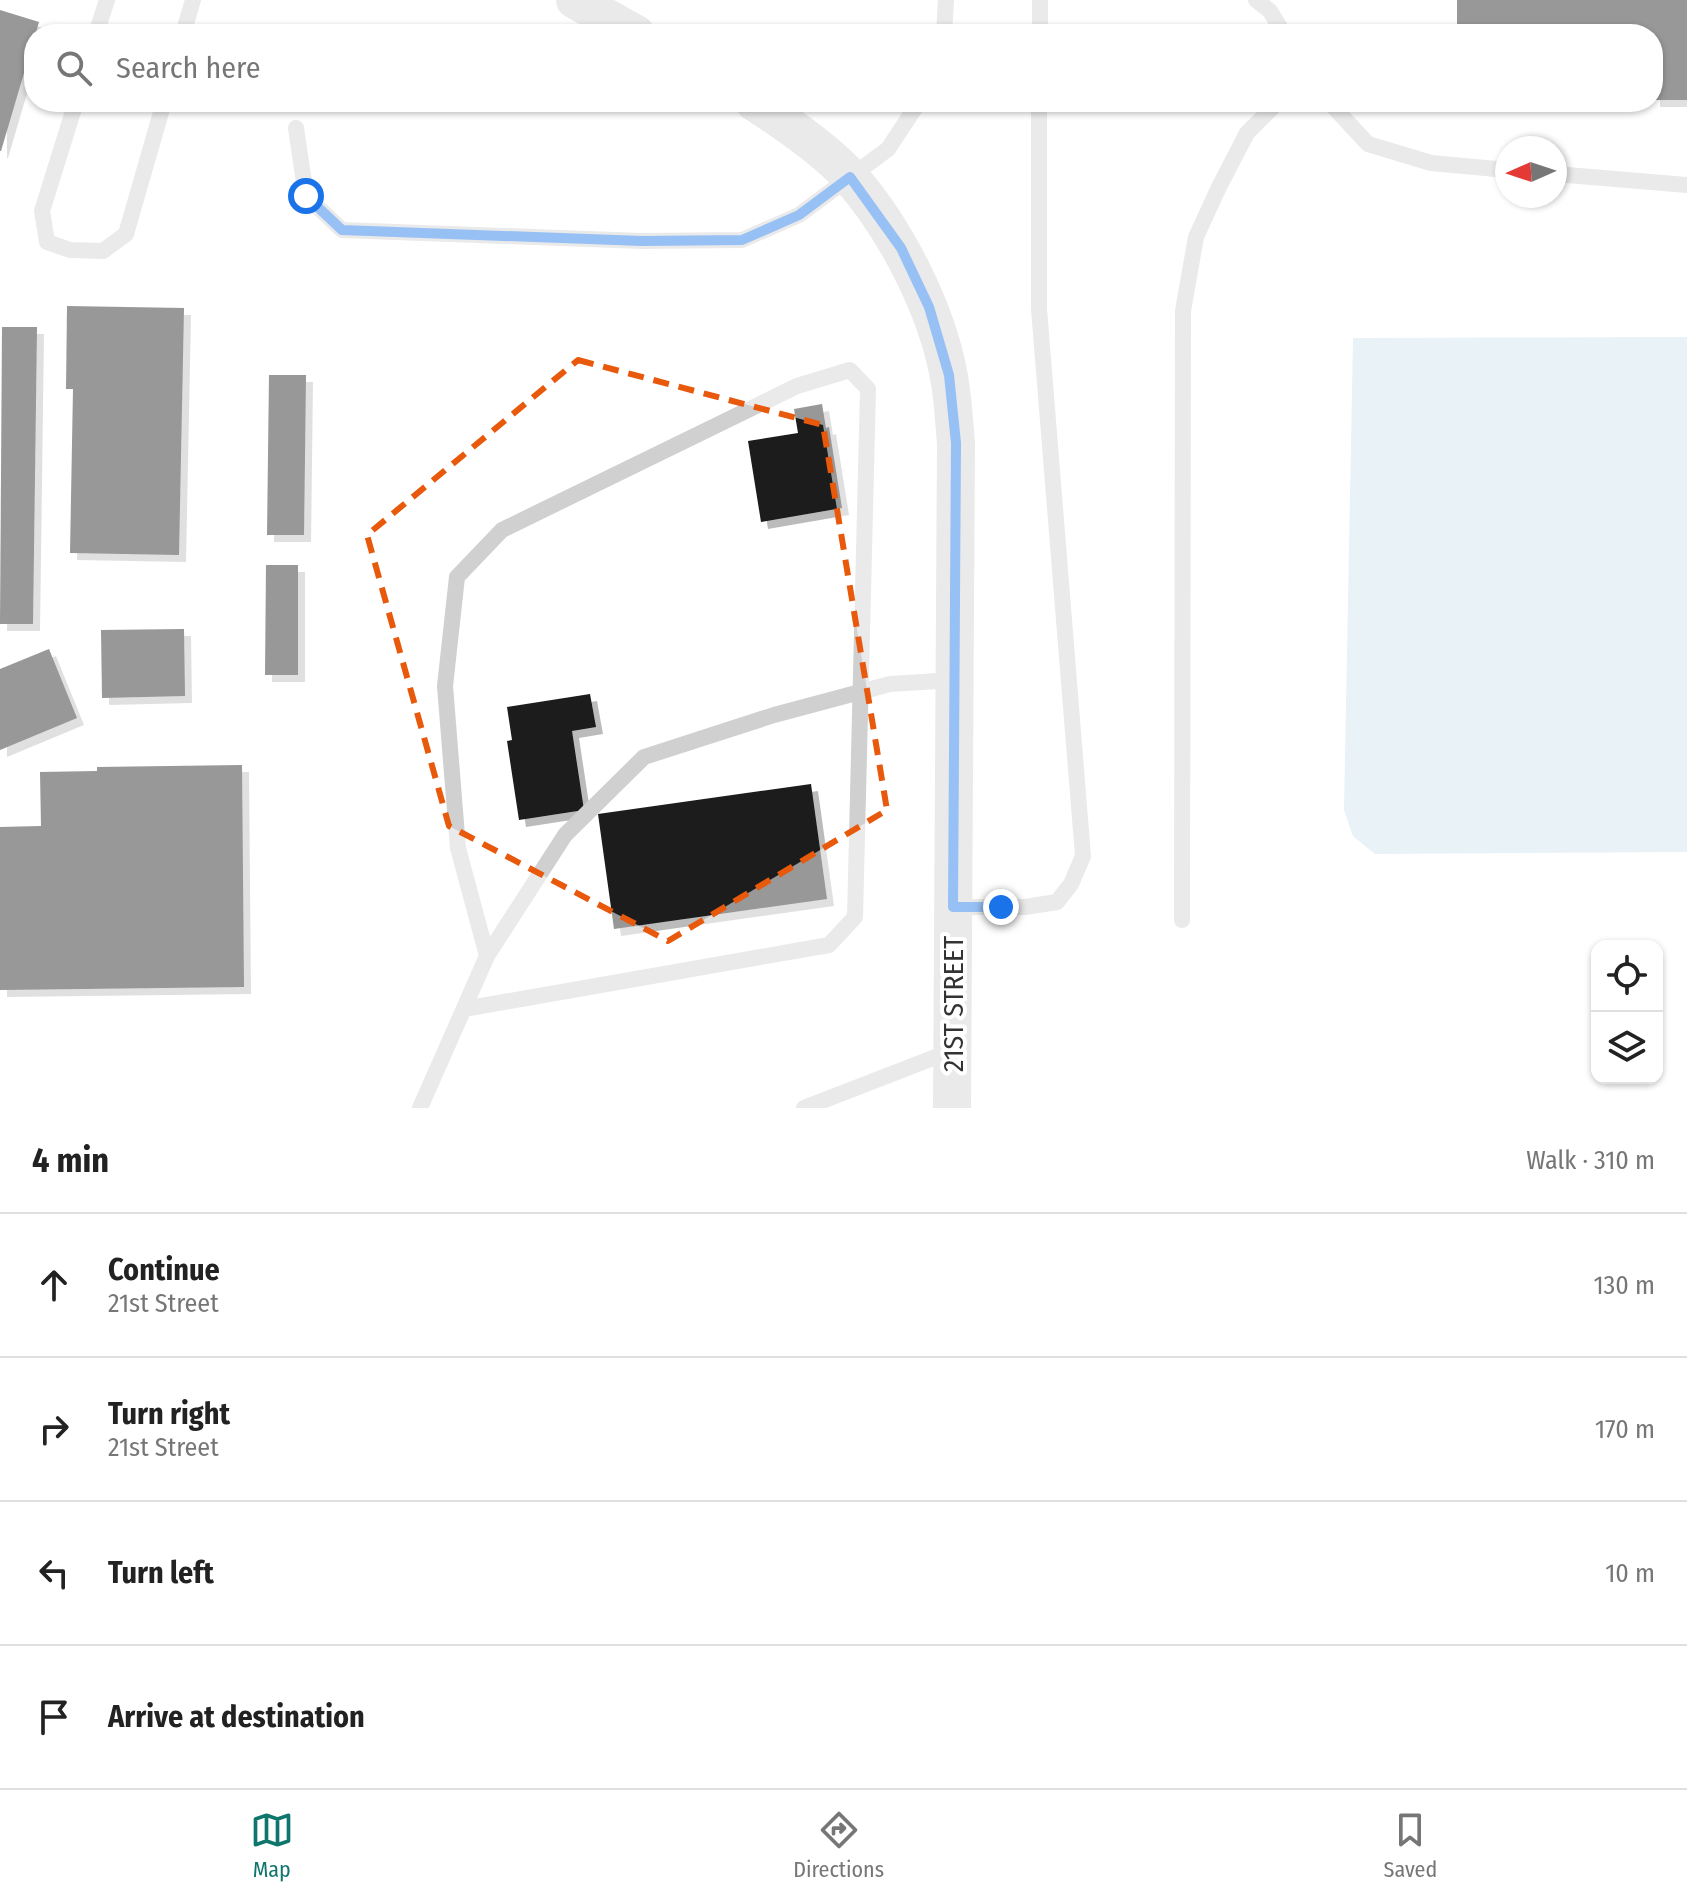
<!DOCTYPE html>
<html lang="en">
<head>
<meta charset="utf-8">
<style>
  body { margin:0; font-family:"Fira Sans Condensed",sans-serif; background:#f6f6f6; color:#222 }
  .controls { position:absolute; right:24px; bottom:24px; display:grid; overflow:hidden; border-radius:16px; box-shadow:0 2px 6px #0004 }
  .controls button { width:72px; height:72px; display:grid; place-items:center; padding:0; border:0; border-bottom:2px solid #e0e0e0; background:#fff; color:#222; font:40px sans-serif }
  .compass { position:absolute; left:1495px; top:136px; width:72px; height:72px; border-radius:50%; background:#fff; box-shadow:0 2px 6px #0004; rotate:267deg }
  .stop { position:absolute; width:24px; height:24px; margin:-18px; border:6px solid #1a73e8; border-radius:50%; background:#fff }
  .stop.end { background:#1a73e8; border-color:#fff; box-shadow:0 2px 8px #0008 }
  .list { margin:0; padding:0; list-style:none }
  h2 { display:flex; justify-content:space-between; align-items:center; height:104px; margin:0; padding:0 32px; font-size:34px }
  h2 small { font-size:26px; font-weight:400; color:#767676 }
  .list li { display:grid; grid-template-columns:52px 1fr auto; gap:24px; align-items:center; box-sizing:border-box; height:144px; padding:0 32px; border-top:2px solid #e0e0e0 }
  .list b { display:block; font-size:30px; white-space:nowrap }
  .list p { margin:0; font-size:26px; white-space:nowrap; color:#767676 }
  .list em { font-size:26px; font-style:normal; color:#767676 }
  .icon { flex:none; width:44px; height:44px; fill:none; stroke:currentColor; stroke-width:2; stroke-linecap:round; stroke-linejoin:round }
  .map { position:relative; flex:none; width:1687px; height:1108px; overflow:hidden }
  .search { position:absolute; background:#fff; box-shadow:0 2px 6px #0004; left:24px; right:24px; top:24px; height:88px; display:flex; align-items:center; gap:20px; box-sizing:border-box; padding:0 28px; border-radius:32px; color:#767676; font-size:30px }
  .sheet { height:680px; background:#fff }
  nav { display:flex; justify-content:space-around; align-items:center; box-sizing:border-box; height:112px; border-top:2px solid #e0e0e0; background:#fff; font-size:22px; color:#767676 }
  nav a { display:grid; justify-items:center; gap:4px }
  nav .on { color:#0f766e }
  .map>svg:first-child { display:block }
</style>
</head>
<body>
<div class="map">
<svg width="1687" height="1108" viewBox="0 0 1687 1108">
  <defs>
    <filter id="shadow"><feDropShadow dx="7" dy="7" stdDeviation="0" flood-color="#0004"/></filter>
  </defs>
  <rect width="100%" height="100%" fill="#fff"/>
  <path fill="#cfe2ee" d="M 1687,337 L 1687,852 L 1375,854 L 1353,836 L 1344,810 L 1353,338 Z"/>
  <path fill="#1a1a1a" filter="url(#shadow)" d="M 1457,0 L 1687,0 L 1687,100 L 1653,100 L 1653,34 L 1457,34 Z
    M 0,10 L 39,22 L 1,151 L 0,151 Z
    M 67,306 L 184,308 L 179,555 L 70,553 L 73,389 L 66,389 Z
    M 2,327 L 37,327 L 33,624 L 0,624 Z
    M 269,375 L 306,375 L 304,535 L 267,535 Z
    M 822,404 L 826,428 L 829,427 L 842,508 L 761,522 L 748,441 L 798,433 L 794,409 Z
    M 266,565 L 298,565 L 298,675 L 265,675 Z
    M 184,629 L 185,696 L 102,698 L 101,630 Z
    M 49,649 L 77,718 L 0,750 L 0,669 Z
    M 590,694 L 596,727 L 572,731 L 584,810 L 519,820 L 507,741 L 512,740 L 507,707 Z
    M 242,765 L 244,987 L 0,990 L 0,827 L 41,826 L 40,772 L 97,771 L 97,767 Z
    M 811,784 L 827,899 L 614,929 L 598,814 Z"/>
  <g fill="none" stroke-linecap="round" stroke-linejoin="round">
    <path stroke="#d0d0d0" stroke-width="16" d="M 1256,0 L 1270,11 L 1284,34
      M 96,34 L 107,0
      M 183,34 L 193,0
      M 944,34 L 946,0
      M 1040,34 L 1040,0
      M 76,102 L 42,211 L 47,242 L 70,250 L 103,251 L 126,234 L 164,102
      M 1329,102 L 1368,144 L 1431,163 L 1507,170
      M 296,128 L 306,196 L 342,230 L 642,241 L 742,240 L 799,215 L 888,149 L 919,102
      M 1555,174 L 1687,185
      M 953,907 L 1025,907 L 1057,902 L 1071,884 L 1083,856 L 1039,309 L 1039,102
      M 1182,920 L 1183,311 L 1196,237 L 1219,187 L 1247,133 L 1278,102
      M 464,1009 L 829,945 L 855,917 L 868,389 L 850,370 L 797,386 L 502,530 L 457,577 L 445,686 L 458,848 L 487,956
      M 420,1108 L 487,956 L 565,835 L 644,757 L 774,715 L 890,684 L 954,680
      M 804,1108 L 951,1051"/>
    <path stroke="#d0d0d0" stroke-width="38" d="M 575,0 L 636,34
      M 754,102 C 785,122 825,149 850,177 C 895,228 937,309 949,377 C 953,399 954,421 956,443 L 952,1108"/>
  </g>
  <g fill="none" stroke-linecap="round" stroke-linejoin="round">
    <path stroke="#1a73e8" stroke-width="10" d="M 306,196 L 342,230 L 642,241 L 742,240 L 799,215 L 850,177 L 901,248 L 929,307 L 949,375 L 956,443 L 953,907 L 1001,907"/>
  </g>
  <path d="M0 0H1687V1108H0ZM 578,360 L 823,425 L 887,810 L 668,941 L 449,826 L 367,535 Z" fill="#fff" fill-opacity=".55" fill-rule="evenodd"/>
  <path fill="none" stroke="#e8590c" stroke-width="6" stroke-dasharray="16 10" stroke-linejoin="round" d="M 578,360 L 823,425 L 887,810 L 668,941 L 449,826 L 367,535 Z"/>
  <g text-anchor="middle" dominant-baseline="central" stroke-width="8" stroke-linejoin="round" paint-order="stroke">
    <g font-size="28" fill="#333" stroke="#fff">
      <text transform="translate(953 1004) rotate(-90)">21ST STREET</text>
    </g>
  </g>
</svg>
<div class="controls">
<button><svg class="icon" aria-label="locate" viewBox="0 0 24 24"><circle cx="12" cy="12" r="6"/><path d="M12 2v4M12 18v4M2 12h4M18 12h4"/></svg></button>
<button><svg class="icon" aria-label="layers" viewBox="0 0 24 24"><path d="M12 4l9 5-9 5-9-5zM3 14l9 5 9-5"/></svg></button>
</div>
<svg class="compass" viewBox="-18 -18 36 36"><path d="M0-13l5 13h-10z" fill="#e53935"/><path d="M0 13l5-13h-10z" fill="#767676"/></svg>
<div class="stop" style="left:306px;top:196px"></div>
<div class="stop end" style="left:1001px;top:907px"></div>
<div class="search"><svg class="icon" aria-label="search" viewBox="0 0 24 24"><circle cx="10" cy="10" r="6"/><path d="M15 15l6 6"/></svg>Search here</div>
</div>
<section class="sheet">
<h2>4 min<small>Walk · 310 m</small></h2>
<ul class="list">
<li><svg class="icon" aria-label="ahead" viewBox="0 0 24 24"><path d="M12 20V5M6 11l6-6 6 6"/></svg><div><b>Continue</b><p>21st Street</p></div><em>130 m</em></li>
<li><svg class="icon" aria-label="right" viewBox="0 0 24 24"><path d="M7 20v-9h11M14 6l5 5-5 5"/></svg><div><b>Turn right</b><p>21st Street</p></div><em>170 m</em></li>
<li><svg class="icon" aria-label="left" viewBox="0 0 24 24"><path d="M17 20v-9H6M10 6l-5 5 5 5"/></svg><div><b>Turn left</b></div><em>10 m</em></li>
<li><svg class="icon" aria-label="arrive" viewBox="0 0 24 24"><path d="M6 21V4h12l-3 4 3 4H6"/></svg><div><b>Arrive at destination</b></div></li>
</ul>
</section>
<nav>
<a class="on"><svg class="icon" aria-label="map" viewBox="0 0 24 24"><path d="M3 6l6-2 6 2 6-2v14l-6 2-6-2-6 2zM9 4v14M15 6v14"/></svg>Map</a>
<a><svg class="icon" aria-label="directions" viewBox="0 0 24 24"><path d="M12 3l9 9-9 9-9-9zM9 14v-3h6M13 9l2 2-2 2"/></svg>Directions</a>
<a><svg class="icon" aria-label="saved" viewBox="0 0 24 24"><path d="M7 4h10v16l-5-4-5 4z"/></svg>Saved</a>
</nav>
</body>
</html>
